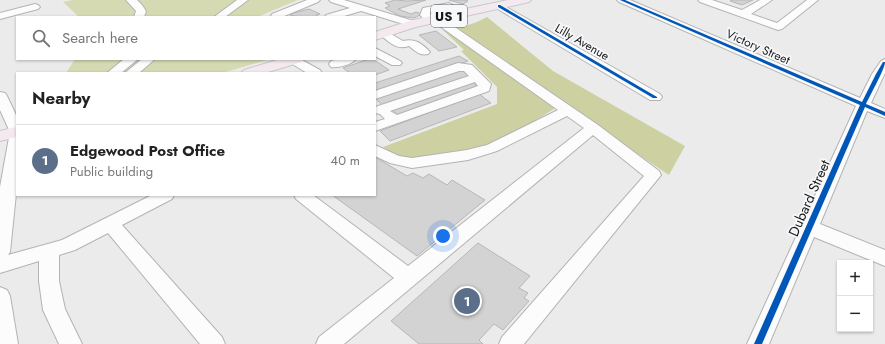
<!DOCTYPE html>
<html lang="en">
<head>
<meta charset="utf-8">
<style>
  body { margin:0; font-family:Jost,sans-serif; background:#f6f6f6; color:#222 }
  .controls { position:absolute; right:12px; bottom:12px; display:grid; overflow:hidden; border-radius:0px; box-shadow:0 1px 3px #0004 }
  .controls button { width:36px; height:36px; display:grid; place-items:center; padding:0; border:0; border-bottom:1px solid #e0e0e0; background:#fff; color:#222; font:20px sans-serif }
  .you { position:absolute; left:443px; top:236px; width:14px; height:14px; margin:-10px; border:3px solid #fff; border-radius:50%; background:#1a73e8; box-shadow:0 0 0 6px #1a73e833 }
  .badge { display:grid; place-items:center; width:26px; height:26px; border-radius:50%; background:#616162; color:#fff; font-size:13px; font-weight:700 }
  .pin { position:absolute; translate:-50% -50%; border:2px solid #fff; box-shadow:0 1px 4px #0006 }
  .list { margin:0; padding:0; list-style:none }
  h2 { display:flex; justify-content:space-between; align-items:center; height:52px; margin:0; padding:0 16px; font-size:17px }
  h2 small { font-size:13px; font-weight:400; color:#767676 }
  .list li { display:grid; grid-template-columns:26px 1fr auto; gap:12px; align-items:center; box-sizing:border-box; height:72px; padding:0 16px; border-top:1px solid #e0e0e0 }
  .list b { display:block; font-size:15px; white-space:nowrap }
  .list p { margin:0; font-size:13px; white-space:nowrap; color:#767676 }
  .list em { font-size:13px; font-style:normal; color:#767676 }
  .icon { flex:none; width:22px; height:22px; fill:none; stroke:currentColor; stroke-width:2; stroke-linecap:round; stroke-linejoin:round }
  .map { position:relative; flex:none; width:885px; height:344px; overflow:hidden }
  .search { position:absolute; background:#fff; box-shadow:0 1px 3px #0004; left:16px; top:16px; width:360px; height:44px; display:flex; align-items:center; gap:10px; box-sizing:border-box; padding:0 14px; border-radius:0px; color:#767676; font-size:15px }
  .panel { position:absolute; background:#fff; box-shadow:0 1px 3px #0004; left:16px; top:72px; width:360px; height:124px; border-radius:0px }
  .map>svg:first-child { display:block }
</style>
</head>
<body>
<div class="map">
<svg width="885" height="344" viewBox="0 0 885 344">
  <rect width="100%" height="100%" fill="#ebebec"/>
  <path fill="#d6dab3" d="M 72,0 L 298,0 L 257,17 L 79,17 L 63,2 Z
    M 75,59 L 271,59 L 222,73 L 66,73 Z"/>
  <path fill="#cdd1a2" d="M 487,17 L 553,71 L 685,146 L 669,175 L 562,104 L 502,141 L 467,153 L 414,158 L 399,158 L 383,147 L 497,104 L 497,87 L 461,51 L 464,50 L 443,30 C 460,28 472,25 487,17 Z"/>
  <path fill="#d3d3d3" stroke="#b7b7b7" d="M 395,0 L 407,1 L 426,0 L 398,9 L 411,14 L 416,12 L 422,14 L 414,18 L 400,16 L 385,8 L 390,6 L 385,3 Z
    M 449,0 L 464,0 L 468,1 L 463,4 Z
    M 732,0 L 753,0 L 742,5 L 730,1 Z
    M 309,9 L 320,14 L 316,15 L 319,17 L 290,16 L 293,16 L 290,14 Z
    M 436,31 L 457,47 L 439,51 L 419,35 Z
    M 459,56 L 468,61 L 375,92 L 375,83 Z
    M 369,59 L 373,59 L 389,70 L 375,75 L 375,73 L 350,73 L 343,68 Z
    M 463,69 L 472,75 L 383,106 L 375,98 Z
    M 472,82 L 479,87 L 399,116 L 392,110 Z
    M 479,94 L 491,103 L 390,141 L 380,131 Z
    M 375,157 L 407,176 L 413,173 L 423,178 L 429,174 L 447,185 L 452,180 L 485,200 L 417,256 L 332,195 L 375,195 Z
    M 478,243 L 530,276 L 519,288 L 528,293 L 524,298 L 529,301 L 503,330 L 494,324 L 479,340 L 483,344 L 419,344 L 391,321 Z"/>
  <g fill="none" stroke-linecap="round" stroke-linejoin="round">
    <defs>
      <path id="minor" d="M 126,0 L 137,0 L 142,5 L 146,11 L 144,17 L 134,17 L 136,11 Z
        M 237,0 L 248,0 L 225,17 L 214,17 Z
        M 307,0 L 320,0 L 318,2 L 282,17 L 271,16 L 272,14 Z
        M 329,0 L 344,0 L 417,22 L 418,24 L 413,27 L 361,11 L 341,17 L 325,17 L 326,15 L 350,8 L 331,2 Z
        M 617,0 L 630,0 L 860,98 L 872,74 L 881,61 L 885,59 L 885,73 L 871,103 L 885,109 L 885,118 L 867,111 L 820,224 L 885,250 L 885,266 L 814,237 L 769,344 L 747,344 L 856,106 L 619,2 Z
        M 698,0 L 712,0 L 742,10 L 760,0 L 772,0 L 751,14 L 777,23 L 807,0 L 818,0 L 782,29 L 778,30 L 700,2 Z
        M 449,3 L 454,6 L 452,8 L 430,12 L 430,14 L 433,17 L 440,17 L 598,125 L 659,171 L 661,175 L 524,344 L 499,344 L 502,337 L 644,176 L 593,135 L 344,344 L 316,344 L 319,337 L 394,278 L 296,199 L 294,195 L 313,195 L 408,266 L 584,128 L 567,116 L 497,151 L 468,160 L 412,168 L 390,163 L 375,156 L 375,145 L 399,156 L 412,158 L 467,150 L 487,145 L 558,110 L 434,22 L 427,22 L 420,15 L 423,8 Z
        M 499,3 L 660,94 L 662,97 L 660,100 L 650,100 L 496,8 L 494,6 Z
        M 35,4 L 38,5 L 40,7 L 38,9 L 0,19 L 0,13 Z
        M 384,30 L 403,41 C 414,38 422,43 430,52 L 428,54 C 420,56 415,51 409,46 C 396,50 391,43 380,35 L 379,33 Z
        M 375,48 L 400,61 L 402,63 L 400,65 L 392,65 L 375,56 Z
        M 124,59 L 138,59 L 121,73 L 107,73 Z
        M 142,59 L 155,59 L 139,73 L 125,73 Z
        M 288,59 L 300,59 L 320,70 L 322,73 L 307,73 L 289,62 Z
        M 338,59 L 356,59 C 351,65 338,68 331,67 L 329,64 L 331,61 Z
        M 458,63 L 472,65 L 491,84 L 489,91 L 375,131 L 375,122 L 385,119 L 380,114 L 375,113 L 375,107 L 469,76 L 464,71 L 459,71 L 375,99 L 375,91 ZM 475,82 L 478,86 L 397,115 L 390,111 Z
        M 0,92 L 5,93 L 7,96 L 17,117 L 17,184 L 10,252 L 8,255 L 62,240 L 152,195 L 174,195 L 172,199 L 122,225 L 222,337 L 225,344 L 200,344 L 108,233 L 75,250 L 59,255 L 59,281 L 65,309 L 82,344 L 59,344 L 43,310 L 39,281 L 39,261 L 0,273 L 0,187 L 10,132 L 0,110 Z
        M 0,287 L 7,290 L 10,296 L 18,344 L 0,344 Z"/>
      <path id="major" d="M 508,0 L 531,0 L 529,2 L 525,3 L 416,27 L 375,40 L 375,32 L 413,20 Z
        M 280,59 L 303,59 L 301,62 L 265,73 L 241,73 L 244,70 Z
        M 17,127 L 17,137 L 0,141 L 0,131 Z"/>
    </defs>
    <use href="#minor" stroke="#b3b3b3" stroke-width="2"/>
    <use href="#major" stroke="#c9c9ca" stroke-width="2"/>
    <use href="#minor" fill="#fcfcfc" fill-rule="evenodd"/>
    <use href="#major" fill="#f4e9ef" fill-rule="evenodd"/>
    <defs>
      <path id="cycleway" d="M 620,0 L 625,0 L 862,102 L 876,74 L 883,62 L 885,62 C 885,69 870,95 866,104 L 885,112 L 885,116 L 865,107 L 762,344 L 754,344 L 860,105 Z
        M 498,5 L 500,5 L 657,97 L 657,98 L 653,98 L 498,7 Z"/>
    </defs>
    <use href="#cycleway" stroke="#f7f8fa" stroke-width="2"/>
    <use href="#cycleway" fill="#0057b8" fill-rule="evenodd"/>
  </g>
  <g text-anchor="middle" dominant-baseline="central" stroke-width="3.5" stroke-linejoin="round" paint-order="stroke">
    <g font-size="12" fill="#171718" stroke="#f7f8fa">
      <text transform="translate(582 42) rotate(30)">Lilly Avenue</text>
      <text transform="translate(758 47) rotate(24)">Victory Street</text>
    </g>
    <rect fill="#f7f8fa" stroke="#5a5a5c" stroke-width="1" x="431" y="5" width="36" height="22" rx="3"/>
    <g font-size="13" font-weight="bold" fill="#171718">
      <text x="449" y="16">US 1</text>
    </g>
    <g font-size="14" fill="#171718" stroke="#f7f8fa">
      <text transform="translate(809 198) rotate(-66)">Dubard Street</text>
    </g>
  </g>
</svg>
<div class="controls">
<button>+</button>
<button>−</button>
</div>
<div class="you"></div>
<div class="pin badge" style="left:467px;top:301px;background:#5c6f8a">1</div>
<div class="search"><svg class="icon" aria-label="search" viewBox="0 0 24 24"><circle cx="10" cy="10" r="6"/><path d="M15 15l6 6"/></svg>Search here</div>
<section class="panel">
<h2>Nearby<small></small></h2>
<ul class="list">
<li><span class="badge" style="background:#5c6f8a">1</span><div><b>Edgewood Post Office</b><p>Public building</p></div><em>40 m</em></li>
</ul>
</section>
</div>
</body>
</html>
